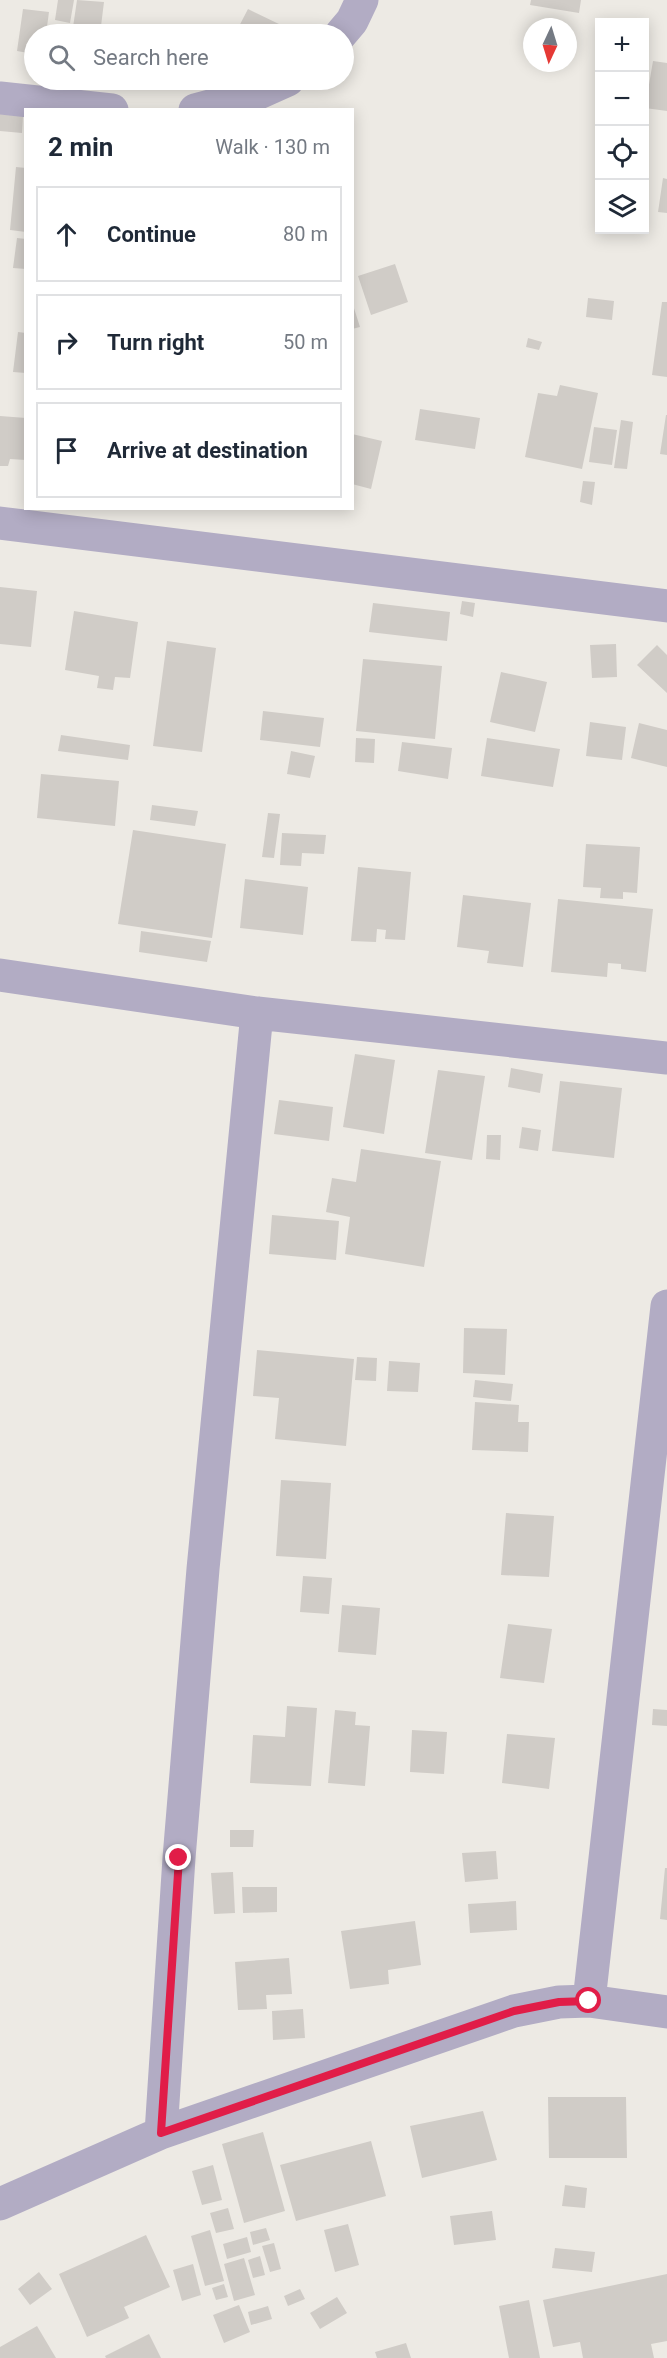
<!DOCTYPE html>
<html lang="en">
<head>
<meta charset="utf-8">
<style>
  body { margin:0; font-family:Roboto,sans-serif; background:#f2f2f3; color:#1f2937 }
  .controls { position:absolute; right:18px; top:18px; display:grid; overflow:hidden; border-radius:0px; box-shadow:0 3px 15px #0003 }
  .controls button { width:54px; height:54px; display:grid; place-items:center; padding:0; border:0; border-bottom:2px solid #e0e1e3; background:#fff; color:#1f2937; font:30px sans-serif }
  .compass { position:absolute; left:523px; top:18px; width:54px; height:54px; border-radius:50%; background:#fff; box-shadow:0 3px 15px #0003; rotate:184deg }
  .stop { position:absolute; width:18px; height:18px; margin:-14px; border:4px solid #e11d48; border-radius:50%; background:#fff }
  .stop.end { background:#e11d48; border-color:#fff; box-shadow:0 2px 6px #0008 }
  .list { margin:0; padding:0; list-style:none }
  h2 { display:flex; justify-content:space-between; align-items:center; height:78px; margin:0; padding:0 24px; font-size:26px }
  h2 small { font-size:20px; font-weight:400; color:#747a83 }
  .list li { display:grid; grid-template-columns:39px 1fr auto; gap:18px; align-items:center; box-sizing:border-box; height:96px; margin:0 12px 12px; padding:0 12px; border:2px solid #e0e1e3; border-radius:0px }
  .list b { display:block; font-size:22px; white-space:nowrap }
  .list em { font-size:20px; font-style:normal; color:#747a83 }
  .icon { flex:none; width:33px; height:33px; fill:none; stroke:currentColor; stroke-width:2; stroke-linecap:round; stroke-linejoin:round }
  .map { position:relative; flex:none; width:667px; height:2358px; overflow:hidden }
  .search { position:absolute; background:#fff; box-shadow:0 3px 15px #0003; left:24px; top:24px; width:330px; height:66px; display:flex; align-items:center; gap:15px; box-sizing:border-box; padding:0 21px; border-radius:33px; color:#747a83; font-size:22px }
  .panel { position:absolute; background:#fff; box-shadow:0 3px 15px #0003; left:24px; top:108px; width:330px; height:402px; border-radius:0px }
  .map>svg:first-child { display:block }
</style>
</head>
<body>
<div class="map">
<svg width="667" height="2358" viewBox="0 0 667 2358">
  <rect width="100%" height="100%" fill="#edeae4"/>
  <path fill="#d0ccc7" d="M 58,0 L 74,0 L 70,23 L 55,20 Z
    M 77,0 L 104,2 L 100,34 L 72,34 Z
    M 531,0 L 581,0 L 579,13 L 530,5 Z
    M 23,9 L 49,12 L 46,34 L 34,34 L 34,54 L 17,51 Z
    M 248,9 L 281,25 L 276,34 L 235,34 Z
    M 653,61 L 667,63 L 667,111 L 645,108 Z
    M 0,114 L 23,116 L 22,133 L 0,131 Z
    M 16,167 L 26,168 L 26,232 L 10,230 Z
    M 663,178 L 667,179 L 667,213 L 658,212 Z
    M 17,238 L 26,239 L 26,269 L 13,268 Z
    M 395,264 L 408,302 L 371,315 L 358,276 Z
    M 588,298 L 614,301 L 612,320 L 586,317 Z
    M 352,302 L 360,327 L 352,329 Z
    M 662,302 L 667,302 L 667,377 L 652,375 Z
    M 18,332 L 26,333 L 26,373 L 13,372 Z
    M 528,338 L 542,342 L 539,350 L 526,347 Z
    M 560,385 L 598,393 L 582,469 L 525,457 L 538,393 L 557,396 Z
    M 420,409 L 480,418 L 475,449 L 415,440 Z
    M 666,415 L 667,415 L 667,455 L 660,454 Z
    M 0,416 L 26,418 L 26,460 L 10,459 L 8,466 L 0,466 Z
    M 621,420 L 633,422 L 627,469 L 614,468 Z
    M 594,427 L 617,430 L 612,465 L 589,462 Z
    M 352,434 L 382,441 L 371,489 L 352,484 Z
    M 583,481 L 595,482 L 592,505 L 580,502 Z
    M 0,587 L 37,591 L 31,647 L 0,644 Z
    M 462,601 L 475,603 L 473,617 L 460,614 Z
    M 373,603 L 450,612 L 447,641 L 369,632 Z
    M 74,611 L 138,622 L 130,678 L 115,677 L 113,690 L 97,688 L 99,676 L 65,670 Z
    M 167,641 L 216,648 L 202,752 L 153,746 Z
    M 616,644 L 617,677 L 592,678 L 590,645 Z
    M 657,645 L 667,655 L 667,693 L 637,665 Z
    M 363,659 L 442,666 L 435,739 L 356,731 Z
    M 501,672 L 547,682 L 535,732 L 490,722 Z
    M 263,711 L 324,718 L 320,747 L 260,740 Z
    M 590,722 L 626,727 L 622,760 L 586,756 Z
    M 639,723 L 667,730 L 667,767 L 631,758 Z
    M 61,735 L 130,745 L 128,760 L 58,751 Z
    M 356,738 L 375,739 L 374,763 L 355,762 Z
    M 487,738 L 560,749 L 553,787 L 481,776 Z
    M 402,742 L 452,748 L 448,779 L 398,771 Z
    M 291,751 L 315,756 L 310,778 L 287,774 Z
    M 41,774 L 119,781 L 115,826 L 37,818 Z
    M 152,805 L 198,811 L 195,826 L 150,820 Z
    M 268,813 L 280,814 L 274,858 L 262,857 Z
    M 133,830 L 226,844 L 212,938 L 118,924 Z
    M 282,833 L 326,835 L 324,854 L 302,853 L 301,866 L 280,865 Z
    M 586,844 L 640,847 L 637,893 L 623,892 L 623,899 L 600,898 L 601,888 L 583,887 Z
    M 358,867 L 411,872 L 405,940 L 385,939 L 386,930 L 377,929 L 376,942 L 351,941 Z
    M 245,879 L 308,887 L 303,935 L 240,928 Z
    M 463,895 L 531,903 L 523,967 L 487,963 L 489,951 L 457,947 Z
    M 558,899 L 653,909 L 646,972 L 621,969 L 621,964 L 608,963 L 607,977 L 551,972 Z
    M 141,931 L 211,941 L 207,962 L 139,952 Z
    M 355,1054 L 395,1060 L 384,1134 L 343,1127 Z
    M 511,1068 L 543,1074 L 540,1093 L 508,1087 Z
    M 438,1070 L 485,1076 L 472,1160 L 425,1153 Z
    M 560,1081 L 622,1088 L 614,1158 L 552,1151 Z
    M 279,1100 L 333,1107 L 329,1141 L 274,1134 Z
    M 522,1127 L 541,1130 L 538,1151 L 519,1148 Z
    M 487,1135 L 501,1135 L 500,1160 L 486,1159 Z
    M 361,1149 L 441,1161 L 424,1267 L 345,1254 L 350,1217 L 326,1212 L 332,1178 L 356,1182 Z
    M 272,1215 L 339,1221 L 336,1260 L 269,1254 Z
    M 464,1328 L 507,1329 L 505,1375 L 463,1373 Z
    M 257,1350 L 354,1359 L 346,1446 L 275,1439 L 279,1398 L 253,1396 Z
    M 357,1357 L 377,1358 L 376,1381 L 355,1380 Z
    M 389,1361 L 420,1363 L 418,1392 L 387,1391 Z
    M 475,1380 L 513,1384 L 511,1401 L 473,1397 Z
    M 475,1402 L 519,1405 L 518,1422 L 529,1422 L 528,1452 L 472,1450 Z
    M 281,1480 L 331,1483 L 326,1559 L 276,1556 Z
    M 506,1513 L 554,1516 L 549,1577 L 501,1575 Z
    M 303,1576 L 332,1578 L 329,1614 L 300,1612 Z
    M 342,1605 L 380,1608 L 376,1655 L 338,1652 Z
    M 508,1624 L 552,1629 L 544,1683 L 500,1678 Z
    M 287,1706 L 317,1708 L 311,1786 L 250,1783 L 253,1735 L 285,1737 Z
    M 653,1709 L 667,1710 L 667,1726 L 652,1725 Z
    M 335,1710 L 356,1712 L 355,1725 L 370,1726 L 365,1786 L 328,1783 Z
    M 412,1730 L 447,1732 L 444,1774 L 410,1772 Z
    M 507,1734 L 555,1738 L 549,1789 L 502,1783 Z
    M 230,1830 L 254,1830 L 253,1847 L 230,1847 Z
    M 496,1851 L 498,1879 L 465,1882 L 462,1853 Z
    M 665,1868 L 667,1868 L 667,1920 L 660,1919 Z
    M 233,1872 L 235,1913 L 214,1914 L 211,1873 Z
    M 242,1887 L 277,1887 L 277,1912 L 243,1913 Z
    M 516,1901 L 517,1930 L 470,1933 L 468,1904 Z
    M 415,1921 L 421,1965 L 388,1970 L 389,1984 L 350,1989 L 341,1931 Z
    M 289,1958 L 292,1994 L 266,1995 L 267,2009 L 238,2010 L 235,1962 Z
    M 303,2009 L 305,2038 L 273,2040 L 272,2011 Z
    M 548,2097 L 626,2097 L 627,2158 L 549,2158 Z
    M 483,2111 L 497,2160 L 422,2178 L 410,2126 Z
    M 263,2132 L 285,2211 L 244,2223 L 222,2144 Z
    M 371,2141 L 386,2196 L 296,2221 L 280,2165 Z
    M 213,2165 L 222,2200 L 202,2205 L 192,2171 Z
    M 565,2185 L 587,2188 L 585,2208 L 562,2206 Z
    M 228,2208 L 234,2229 L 216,2233 L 210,2213 Z
    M 492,2211 L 496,2240 L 454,2245 L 450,2216 Z
    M 348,2224 L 359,2265 L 335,2272 L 324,2230 Z
    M 266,2228 L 270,2240 L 253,2245 L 250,2232 Z
    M 210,2230 L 224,2281 L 205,2286 L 191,2236 Z
    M 146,2235 L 170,2287 L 124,2307 L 129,2318 L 87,2337 L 59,2274 Z
    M 247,2237 L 251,2252 L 227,2259 L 223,2244 Z
    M 274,2243 L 281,2269 L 270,2272 L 262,2246 Z
    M 555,2248 L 595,2252 L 592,2272 L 552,2268 Z
    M 260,2256 L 265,2275 L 253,2278 L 248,2260 Z
    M 244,2258 L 255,2295 L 234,2301 L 224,2264 Z
    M 193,2264 L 201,2295 L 182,2301 L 173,2270 Z
    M 39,2272 L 52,2289 L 30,2305 L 18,2289 Z
    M 667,2274 L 667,2341 L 651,2344 L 654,2358 L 583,2358 L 580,2342 L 553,2347 L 543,2300 Z
    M 224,2284 L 228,2297 L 216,2300 L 212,2288 Z
    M 300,2289 L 305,2299 L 288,2306 L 284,2296 Z
    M 337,2297 L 347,2313 L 320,2329 L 310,2313 Z
    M 529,2300 L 540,2358 L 509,2358 L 499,2306 Z
    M 239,2305 L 250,2332 L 224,2343 L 213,2315 Z
    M 268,2306 L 272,2319 L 251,2325 L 248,2312 Z
    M 37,2326 L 56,2358 L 0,2358 L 0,2347 Z
    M 149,2334 L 161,2358 L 106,2358 L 105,2356 Z
    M 406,2343 L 411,2358 L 377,2358 L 375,2352 Z"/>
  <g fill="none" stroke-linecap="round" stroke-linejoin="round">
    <path stroke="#b2acc4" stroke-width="33" d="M 341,34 L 352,21 L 362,0
      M 0,98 L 112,110
      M 195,110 L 259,93 L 288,80
      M 0,523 L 667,606
      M 0,975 L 257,1013 L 667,1058
      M 589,2001 L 667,1306
      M 161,2133 L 179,1858 L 203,1569 L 257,1013
      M 0,2204 L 161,2133 L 514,2011 L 559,2002 L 589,2001 L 667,2012"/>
  </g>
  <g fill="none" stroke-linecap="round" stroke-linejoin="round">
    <path stroke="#e11d48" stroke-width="8" d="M 179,1858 L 161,2133 L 514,2011 L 559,2002 L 589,2001"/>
  </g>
</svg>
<div class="controls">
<button>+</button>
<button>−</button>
<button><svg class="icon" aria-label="locate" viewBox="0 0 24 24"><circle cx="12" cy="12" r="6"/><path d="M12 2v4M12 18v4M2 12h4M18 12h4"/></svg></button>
<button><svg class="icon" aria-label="layers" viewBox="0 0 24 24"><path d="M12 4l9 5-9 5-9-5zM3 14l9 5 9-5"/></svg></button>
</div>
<svg class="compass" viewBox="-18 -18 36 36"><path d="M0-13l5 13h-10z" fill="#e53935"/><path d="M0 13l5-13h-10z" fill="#747a83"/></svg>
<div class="stop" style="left:589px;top:2001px"></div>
<div class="stop end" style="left:179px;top:1858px"></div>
<div class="search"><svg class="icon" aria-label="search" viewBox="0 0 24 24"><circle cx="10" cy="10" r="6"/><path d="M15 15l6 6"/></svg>Search here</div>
<section class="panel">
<h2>2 min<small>Walk · 130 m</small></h2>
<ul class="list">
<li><svg class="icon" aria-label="ahead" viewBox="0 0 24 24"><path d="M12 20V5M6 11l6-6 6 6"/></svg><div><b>Continue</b></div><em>80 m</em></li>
<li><svg class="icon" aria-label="right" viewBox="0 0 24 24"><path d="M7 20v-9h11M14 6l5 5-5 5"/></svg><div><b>Turn right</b></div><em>50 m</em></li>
<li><svg class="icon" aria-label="arrive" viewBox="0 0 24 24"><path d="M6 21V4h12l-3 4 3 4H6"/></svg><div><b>Arrive at destination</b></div></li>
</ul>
</section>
</div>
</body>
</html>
